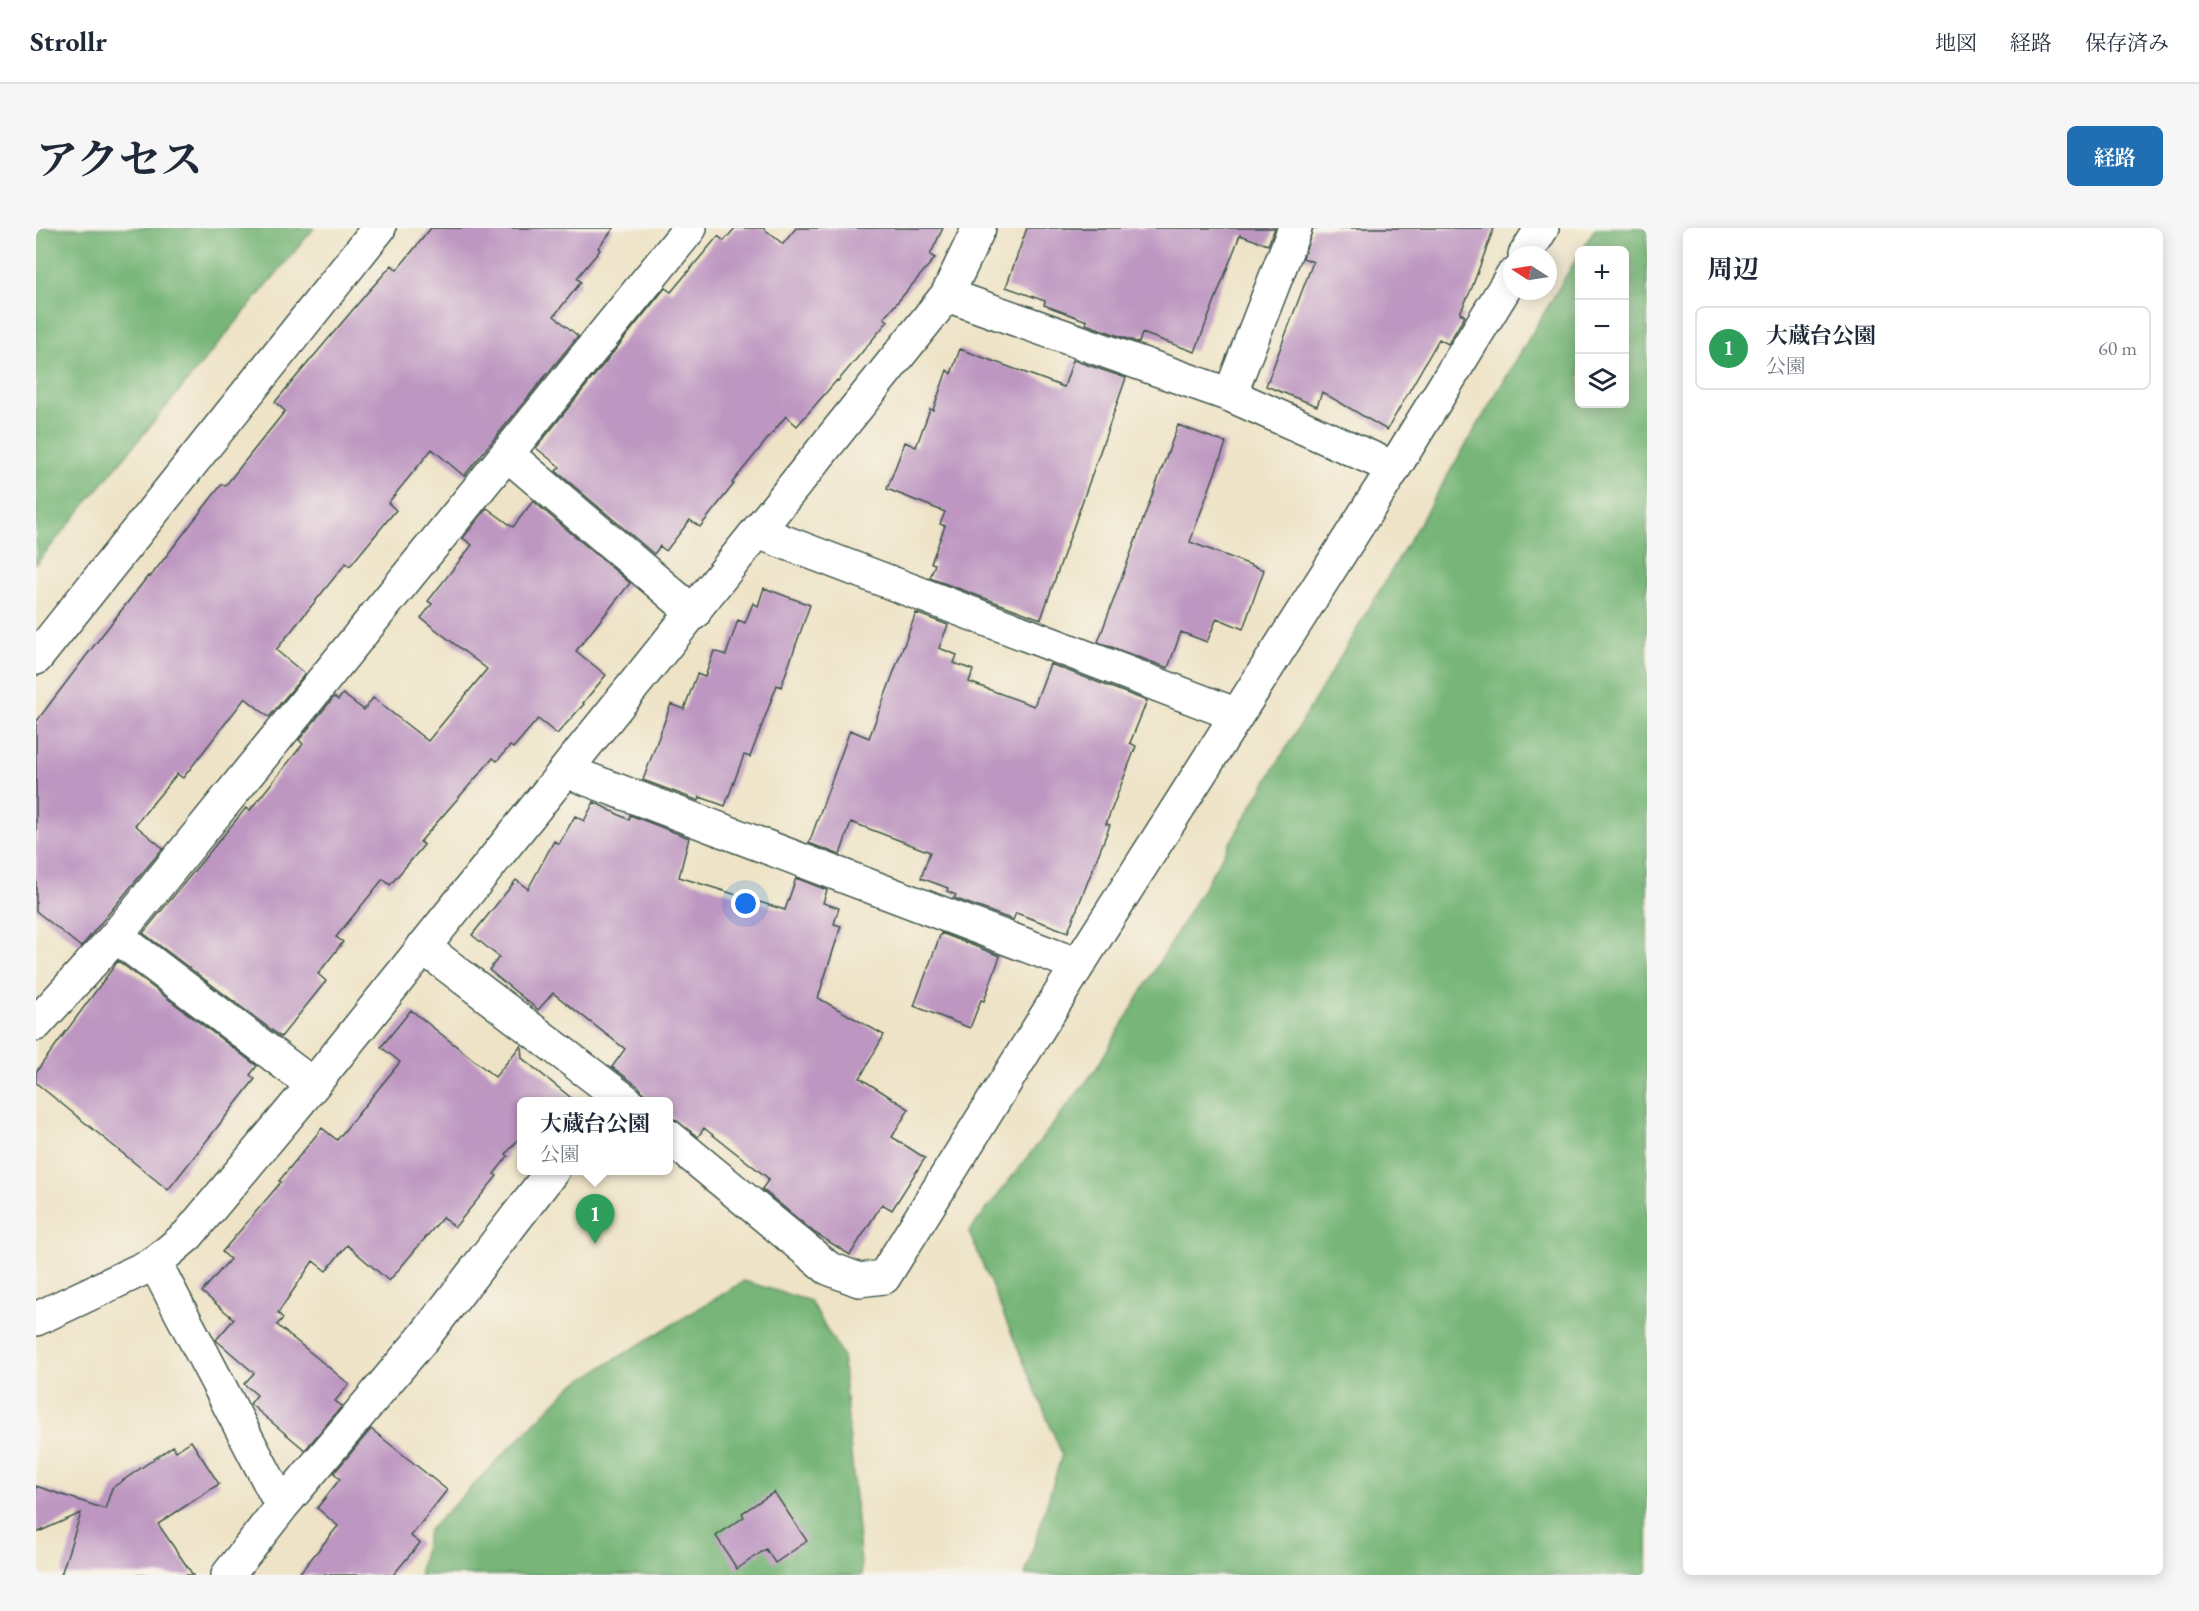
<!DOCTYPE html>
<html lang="ja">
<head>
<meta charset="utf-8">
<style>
  body { margin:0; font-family:"EB Garamond","Noto Serif JP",serif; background:#f6f6f7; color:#1f2937 }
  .controls { position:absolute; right:18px; top:18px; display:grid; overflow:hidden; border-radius:9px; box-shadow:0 3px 15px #0003 }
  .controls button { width:54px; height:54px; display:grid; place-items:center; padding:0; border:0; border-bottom:2px solid #e0e1e3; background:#fff; color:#1f2937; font:30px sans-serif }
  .compass { position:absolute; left:1467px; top:18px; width:54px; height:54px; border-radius:50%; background:#fff; box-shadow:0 3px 15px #0003; rotate:282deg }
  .you { position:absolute; left:710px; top:676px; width:21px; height:21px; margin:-15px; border:4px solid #fff; border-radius:50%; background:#1a73e8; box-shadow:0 0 0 9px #1a73e833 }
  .badge { display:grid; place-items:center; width:39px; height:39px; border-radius:50%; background:#1f6fb2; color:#fff; font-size:20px; font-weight:700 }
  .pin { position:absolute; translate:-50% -50px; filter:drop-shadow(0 2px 3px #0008) }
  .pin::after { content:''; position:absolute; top:32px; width:21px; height:18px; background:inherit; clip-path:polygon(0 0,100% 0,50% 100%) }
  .popup { position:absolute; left:481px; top:869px; width:156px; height:78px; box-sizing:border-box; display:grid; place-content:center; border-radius:9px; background:#fff; filter:drop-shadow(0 2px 4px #0005); font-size:20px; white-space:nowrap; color:#747a83 }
  .popup b { font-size:22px; color:#1f2937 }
  .popup::after { content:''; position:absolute; left:50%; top:100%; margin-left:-12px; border:12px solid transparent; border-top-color:#fff }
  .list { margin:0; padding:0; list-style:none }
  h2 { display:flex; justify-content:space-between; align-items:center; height:78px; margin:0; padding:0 24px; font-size:26px }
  h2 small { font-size:20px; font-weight:400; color:#747a83 }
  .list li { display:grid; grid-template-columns:39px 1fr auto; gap:18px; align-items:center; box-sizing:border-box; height:84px; margin:0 12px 12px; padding:0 12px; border:2px solid #e0e1e3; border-radius:9px }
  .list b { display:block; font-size:22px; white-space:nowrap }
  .list p { margin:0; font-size:20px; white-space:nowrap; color:#747a83 }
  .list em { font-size:20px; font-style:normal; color:#747a83 }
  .icon { flex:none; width:33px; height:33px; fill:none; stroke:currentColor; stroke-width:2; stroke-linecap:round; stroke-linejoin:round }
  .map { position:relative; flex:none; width:1611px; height:1347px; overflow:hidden; border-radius:9px }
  header { display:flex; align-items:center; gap:36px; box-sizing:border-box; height:84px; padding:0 30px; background:#fff; border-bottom:2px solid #e0e1e3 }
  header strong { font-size:28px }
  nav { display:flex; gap:33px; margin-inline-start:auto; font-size:21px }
  .intro { display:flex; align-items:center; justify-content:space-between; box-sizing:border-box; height:144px; padding:0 36px }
  h1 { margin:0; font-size:42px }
  .button { padding:15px 27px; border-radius:9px; background:#1f6fb2; color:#fff; font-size:21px; font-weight:700 }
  main { display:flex; gap:36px; padding:0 36px }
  aside { flex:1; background:#fff; border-radius:9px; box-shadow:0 3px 15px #0003 }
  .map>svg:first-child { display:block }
</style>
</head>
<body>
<header>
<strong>Strollr</strong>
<nav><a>地図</a><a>経路</a><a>保存済み</a></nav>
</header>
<div class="intro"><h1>アクセス</h1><a class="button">経路</a></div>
<main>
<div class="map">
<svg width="1611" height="1347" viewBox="0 0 1611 1347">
  <rect width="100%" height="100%" fill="#f7f3e8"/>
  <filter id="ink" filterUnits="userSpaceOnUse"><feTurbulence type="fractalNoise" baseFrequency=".0167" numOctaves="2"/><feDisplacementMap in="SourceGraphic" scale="12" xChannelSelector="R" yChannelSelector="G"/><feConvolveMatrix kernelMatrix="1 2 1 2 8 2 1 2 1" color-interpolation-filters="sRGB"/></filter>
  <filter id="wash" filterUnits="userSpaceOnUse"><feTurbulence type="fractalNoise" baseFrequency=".008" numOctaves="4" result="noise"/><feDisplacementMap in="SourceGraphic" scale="24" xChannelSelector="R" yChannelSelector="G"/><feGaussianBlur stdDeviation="1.35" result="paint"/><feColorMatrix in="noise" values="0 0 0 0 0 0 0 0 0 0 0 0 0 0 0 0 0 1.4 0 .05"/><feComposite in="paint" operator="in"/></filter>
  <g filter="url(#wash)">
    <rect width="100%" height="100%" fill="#eee3c6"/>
    <path fill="#77b678" stroke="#4b7a56" stroke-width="1.5" d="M 0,0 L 278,0 L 0,336 Z
      M 1559,0 L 1611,0 L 1611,1347 L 989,1347 L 1026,1226 L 933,1004 L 1060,841 L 1543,26 L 1544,176 L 1588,176 L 1588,22 L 1546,22 Z
      M 708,1053 L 774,1073 L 806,1127 L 826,1347 L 383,1347 L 392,1303 L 535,1158 Z"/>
    <g id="blocks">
      <path fill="#bd96c1" d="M 395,0 L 578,0 L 562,20 L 564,22 L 541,50 L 545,54 L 518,88 L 542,108 L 428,248 L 396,221 L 352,275 L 360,282 L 314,338 L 310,335 L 240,422 L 269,446 L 233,489 L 209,470 L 147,550 L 141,546 L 99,597 L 127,620 L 45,719 L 0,683 L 0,494 L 60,415 L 112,348 L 114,349 L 186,256 L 189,258 L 249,183 L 239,174 L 331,65 L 356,37 L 361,42 Z
        M 699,0 L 727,0 L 747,16 L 760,0 L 907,0 L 894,27 L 899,30 L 848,90 L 852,93 L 802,153 L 801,152 L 761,198 L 750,188 L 696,255 L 698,256 L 664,299 L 654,292 L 630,323 L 624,318 L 618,326 L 520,243 L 524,239 L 500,220 L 629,60 L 635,64 L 682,8 L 688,13 Z
        M 991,0 L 1239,0 L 1232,17 L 1204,7 L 1159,124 L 1106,105 L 1103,115 L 1050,96 L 1051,93 L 1008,77 L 1009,73 L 970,59 Z
        M 1277,0 L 1458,0 L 1435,62 L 1424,85 L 1429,88 L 1412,116 L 1403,111 L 1351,202 L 1286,164 L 1281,178 L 1230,158 L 1277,34 L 1267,30 Z
        M 924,121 L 1028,159 L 1037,132 L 1090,150 L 1005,391 L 894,350 L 899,336 L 895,335 L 909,298 L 904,296 L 909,284 L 851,261 L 869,214 L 880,219 L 894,181 L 897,182 L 911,142 L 915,146 Z
        M 1142,197 L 1190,215 L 1154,314 L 1228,342 L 1207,401 L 1181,390 L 1171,414 L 1145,404 L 1132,440 L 1062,414 Z
        M 497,273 L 594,355 L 540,423 L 570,447 L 547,475 L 548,476 L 521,506 L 502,491 L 477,520 L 474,518 L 461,533 L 457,530 L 384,614 L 388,617 L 354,657 L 347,651 L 300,709 L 307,714 L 282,746 L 290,753 L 245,809 L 107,705 L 210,580 L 214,582 L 267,516 L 263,512 L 298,469 L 302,472 L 307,466 L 328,482 L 337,470 L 392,513 L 451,441 L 385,390 L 396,376 L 392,373 L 436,317 L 427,310 L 451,280 L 477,299 Z
        M 728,360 L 774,377 L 745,459 L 741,457 L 714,529 L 708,527 L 689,578 L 664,569 L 663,573 L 607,552 L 635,476 L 648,481 L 661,446 L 669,449 L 678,423 L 690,427 L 702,392 L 709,395 L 717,375 L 722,378 Z
        M 880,385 L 912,397 L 903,420 L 921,427 L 918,435 L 937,442 L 933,454 L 998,478 L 1014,436 L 1111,473 L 1094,515 L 1100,518 L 1070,596 L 1074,597 L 1032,704 L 980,685 L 977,692 L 918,670 L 920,667 L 911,663 L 912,660 L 885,650 L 894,624 L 815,594 L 804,627 L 773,615 L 814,502 L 833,510 Z
        M 558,574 L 593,592 L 594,587 L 653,610 L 643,649 L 749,682 L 760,650 L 791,662 L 787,675 L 803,680 L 798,696 L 805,698 L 782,770 L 848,807 L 824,850 L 873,881 L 856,909 L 889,930 L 856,982 L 846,976 L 814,1027 L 779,1005 L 726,961 L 733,951 L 668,900 L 662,909 L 633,887 L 633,873 L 609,873 L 608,866 L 603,859 L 576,839 L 589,821 L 517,765 L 502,782 L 453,742 L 463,729 L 436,707 L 480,652 L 492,661 L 518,613 L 523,616 L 539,588 L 548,593 Z
        M 905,705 L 964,728 L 948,773 L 945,772 L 934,800 L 878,778 Z
        M 82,733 L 221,838 L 214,847 L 219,851 L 132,962 L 0,855 L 0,844 Z
        M 375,782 L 459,849 L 485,817 L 486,830 L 539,873 L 486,873 L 486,907 L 470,926 L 472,928 L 458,946 L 461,948 L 419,999 L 407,989 L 353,1053 L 311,1017 L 290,1043 L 277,1033 L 242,1085 L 247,1090 L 241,1097 L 313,1156 L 299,1173 L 306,1178 L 269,1222 L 214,1176 L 221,1167 L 208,1156 L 218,1145 L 180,1112 L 198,1091 L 166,1064 L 194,1031 L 186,1024 L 245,954 L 243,953 L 286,900 L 301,912 L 364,834 L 345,819 Z
        M 335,1201 L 411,1262 L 375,1308 L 384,1315 L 357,1347 L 262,1347 L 302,1298 L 281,1280 L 304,1251 L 298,1245 Z
        M 155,1213 L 183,1256 L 122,1296 L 157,1347 L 25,1347 L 45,1285 L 0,1305 L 0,1258 L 69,1281 L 76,1260 L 137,1218 L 140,1223 Z
        M 738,1264 L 771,1313 L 739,1335 L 730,1321 L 701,1341 L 680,1308 L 708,1289 L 706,1285 Z"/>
    </g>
  </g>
  <g filter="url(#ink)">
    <use href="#blocks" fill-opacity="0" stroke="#3e564a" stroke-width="1.5"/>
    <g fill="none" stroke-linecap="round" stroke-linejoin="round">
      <defs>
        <path id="minor" d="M 1489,27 L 1506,0
          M 911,67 L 1194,167 L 1358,240
          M 1194,167 L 1259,0
          M 471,226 L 658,385
          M 722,304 L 1201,487
          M 0,430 L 343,0
          M 530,543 L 1042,737
          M 80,708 L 277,857
          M 387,719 L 591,874
          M 0,796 L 80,708 L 654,0
          M 632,908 L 792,1040 L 823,1052 L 848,1049 L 1042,737 L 1358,240 L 1476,48
          M 119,1035 L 246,1278
          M 0,1091 L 119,1035 L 152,1007 L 277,857 L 911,67 L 943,0
          M 192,1347 L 246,1278 L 388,1109 L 517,942"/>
      </defs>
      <use href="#minor" stroke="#3e564a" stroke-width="36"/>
      <use href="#minor" stroke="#fff" stroke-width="33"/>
    </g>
  </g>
</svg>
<div class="controls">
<button>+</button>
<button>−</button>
<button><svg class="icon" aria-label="layers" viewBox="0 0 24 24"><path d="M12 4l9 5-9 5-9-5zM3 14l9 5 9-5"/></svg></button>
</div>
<svg class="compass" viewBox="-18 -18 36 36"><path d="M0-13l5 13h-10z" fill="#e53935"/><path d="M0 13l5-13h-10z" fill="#747a83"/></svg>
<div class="you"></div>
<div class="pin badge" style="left:559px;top:1016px;background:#2e9e5b">1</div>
<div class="popup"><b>大蔵台公園</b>公園</div>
</div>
<aside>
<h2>周辺<small></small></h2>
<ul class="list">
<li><span class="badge" style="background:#2e9e5b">1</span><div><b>大蔵台公園</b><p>公園</p></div><em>60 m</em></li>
</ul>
</aside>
</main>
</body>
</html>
